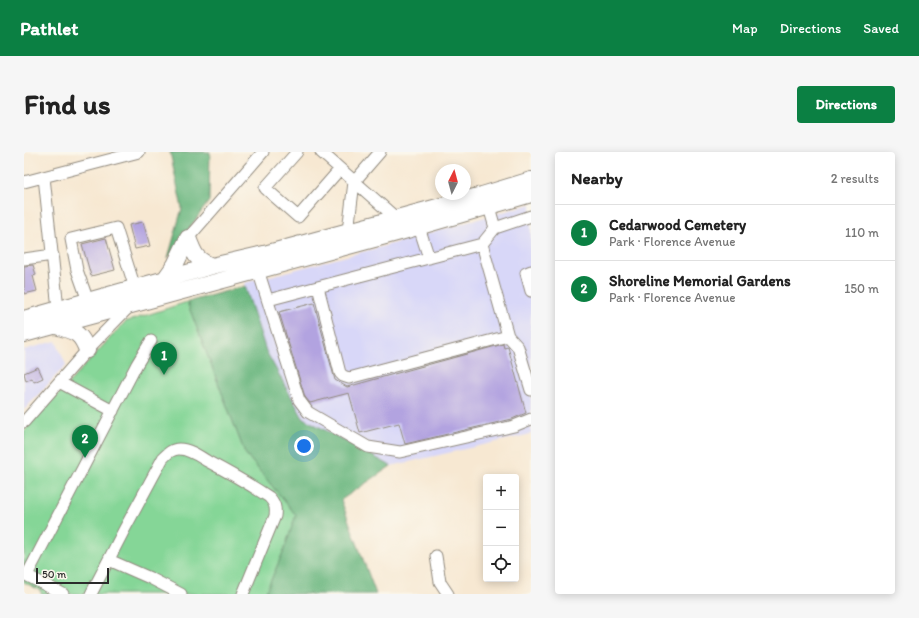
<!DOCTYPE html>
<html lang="en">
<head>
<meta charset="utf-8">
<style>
  body { margin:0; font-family:Itim,sans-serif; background:#f6f6f6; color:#222 }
  .controls { position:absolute; right:12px; bottom:12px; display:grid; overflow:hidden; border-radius:4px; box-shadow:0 2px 10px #0003 }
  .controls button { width:36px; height:36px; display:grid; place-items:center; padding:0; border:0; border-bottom:1px solid #e0e0e0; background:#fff; color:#222; font:20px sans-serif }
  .compass { position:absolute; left:411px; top:12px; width:36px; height:36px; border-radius:50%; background:#fff; box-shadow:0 2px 10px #0003; rotate:6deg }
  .scale { position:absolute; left:12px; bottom:10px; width:73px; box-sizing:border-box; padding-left:4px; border:2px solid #2b2b2b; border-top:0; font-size:11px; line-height:14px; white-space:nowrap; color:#2b2b2b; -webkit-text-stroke:3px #fbf7ec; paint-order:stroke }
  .you { position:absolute; left:280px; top:294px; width:14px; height:14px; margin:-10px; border:3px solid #fff; border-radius:50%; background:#1a73e8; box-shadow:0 0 0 6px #1a73e833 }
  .badge { display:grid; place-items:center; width:26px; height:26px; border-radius:50%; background:#0b8043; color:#fff; font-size:13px; font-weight:700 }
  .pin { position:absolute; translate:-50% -33px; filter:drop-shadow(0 1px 2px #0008) }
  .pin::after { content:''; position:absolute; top:21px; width:14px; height:12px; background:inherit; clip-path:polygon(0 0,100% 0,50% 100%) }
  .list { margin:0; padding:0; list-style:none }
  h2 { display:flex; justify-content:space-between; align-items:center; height:52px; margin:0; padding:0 16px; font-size:17px }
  h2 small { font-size:13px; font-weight:400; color:#767676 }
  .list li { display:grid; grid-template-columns:26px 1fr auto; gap:12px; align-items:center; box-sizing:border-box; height:56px; padding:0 16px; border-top:1px solid #e0e0e0 }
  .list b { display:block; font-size:15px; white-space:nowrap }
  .list p { margin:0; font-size:13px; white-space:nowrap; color:#767676 }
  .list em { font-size:13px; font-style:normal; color:#767676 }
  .icon { flex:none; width:22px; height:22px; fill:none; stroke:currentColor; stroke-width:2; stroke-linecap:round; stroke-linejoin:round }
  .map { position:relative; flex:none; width:507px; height:442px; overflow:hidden; border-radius:4px }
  header { display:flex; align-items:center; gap:24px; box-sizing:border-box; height:56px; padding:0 20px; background:#0b8043; color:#fff }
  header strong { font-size:19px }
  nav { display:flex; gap:22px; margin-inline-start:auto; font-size:14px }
  .intro { display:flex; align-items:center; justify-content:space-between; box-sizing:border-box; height:96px; padding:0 24px }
  h1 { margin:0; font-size:28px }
  .button { padding:10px 18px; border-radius:4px; background:#0b8043; color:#fff; font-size:14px; font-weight:700 }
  main { display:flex; gap:24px; padding:0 24px }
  aside { flex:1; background:#fff; border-radius:4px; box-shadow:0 2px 10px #0003 }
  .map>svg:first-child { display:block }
</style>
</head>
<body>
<header>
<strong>Pathlet</strong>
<nav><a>Map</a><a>Directions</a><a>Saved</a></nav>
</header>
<div class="intro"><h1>Find us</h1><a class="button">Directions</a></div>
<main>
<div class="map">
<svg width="507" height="442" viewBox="0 0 507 442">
  <rect width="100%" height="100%" fill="#fbf7ec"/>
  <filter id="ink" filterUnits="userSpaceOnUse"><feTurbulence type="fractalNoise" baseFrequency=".025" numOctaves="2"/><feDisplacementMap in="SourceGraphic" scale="8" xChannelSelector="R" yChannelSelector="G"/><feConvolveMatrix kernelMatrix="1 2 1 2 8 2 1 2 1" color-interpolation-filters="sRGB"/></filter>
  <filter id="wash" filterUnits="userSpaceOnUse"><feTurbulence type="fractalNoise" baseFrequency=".012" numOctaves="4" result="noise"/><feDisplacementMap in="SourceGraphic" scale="16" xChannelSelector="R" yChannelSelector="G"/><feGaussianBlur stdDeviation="0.9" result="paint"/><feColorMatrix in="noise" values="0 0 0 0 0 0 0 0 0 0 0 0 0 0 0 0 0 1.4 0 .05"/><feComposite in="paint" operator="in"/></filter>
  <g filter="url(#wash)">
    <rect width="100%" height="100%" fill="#f7e8d2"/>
    <path fill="#d8d7f8" d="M 507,52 L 507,282 L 367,314 L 279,266 L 242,199 L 220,131 L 357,95 Z
      M 32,189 L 42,213 L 0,258 L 0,198 Z"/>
    <path fill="#85d697" stroke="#588061" d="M 163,150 L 221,301 L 272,363 L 260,398 L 241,442 L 17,442 L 17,439 L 0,430 L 0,279 L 101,170 Z"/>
    <path fill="#6cb780" stroke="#4c7156" d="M 146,0 L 186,0 L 185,49 L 144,106 L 158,56 Z
      M 221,134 L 242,199 L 279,266 L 367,314 L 317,348 L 352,442 L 241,442 L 260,398 L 272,363 L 221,301 L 163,150 Z"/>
    <g id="blocks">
      <path fill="#b2a3e0" d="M 119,70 L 126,94 L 111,97 L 105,73 Z
        M 82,86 L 91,118 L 67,124 L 58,92 Z
        M 9,113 L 12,123 L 9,124 L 13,139 L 0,142 L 0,114 Z
        M 290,151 L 311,228 L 323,235 L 479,192 L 480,196 L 484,195 L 502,261 L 488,267 L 381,292 L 375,271 L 336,281 L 325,241 L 286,251 L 281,245 L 255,160 Z
        M 14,215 L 19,226 L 10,230 L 8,226 L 2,229 L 0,221 Z"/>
    </g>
  </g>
  <g filter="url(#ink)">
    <use href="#blocks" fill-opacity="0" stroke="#918a7e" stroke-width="1"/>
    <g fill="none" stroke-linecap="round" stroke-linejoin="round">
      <defs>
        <path id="minor" d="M 273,0 L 241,36 L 274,65 L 316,17
          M 297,0 L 372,66
          M 20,25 L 34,157
          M 0,30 L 115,0
          M 465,55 L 471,76
          M 395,75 L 405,106
          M 324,79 L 330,30 L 356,0
          M 164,86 L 239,0
          M 458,92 L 484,184 L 494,195 L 507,238
          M 0,107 L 29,103
          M 234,118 L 275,248 L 284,260 L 344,295 L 376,300 L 490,274 L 507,267
          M 507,119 L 502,121 L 507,139
          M 294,135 L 316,221 L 319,224 L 325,226 L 484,184
          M 244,148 L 458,92 L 471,76 L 507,64
          M 64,149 L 53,118 L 47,87 L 92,76 L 111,136
          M 35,230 L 89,259
          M 0,270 L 63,198 L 106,154
          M 412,404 L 416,430 L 424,442
          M 85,408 L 126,426 L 157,442
          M 0,422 L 39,442
          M 3,423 L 113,212 L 127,189
          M 67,442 L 100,378 L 139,306 C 144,301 148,297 155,297 C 165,297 175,304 183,309 C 204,320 225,332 245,345 C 251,351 252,356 251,364 L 219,442"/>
        <path id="highway" d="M 164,86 C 170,102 172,108 188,114
          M 141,127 L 151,113 L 164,86
          M 0,167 L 188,114 L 244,101 L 458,43 L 507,28
          M 32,174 C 50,180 56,179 63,198
          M 0,182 L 376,80 L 507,42"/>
      </defs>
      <use href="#minor" stroke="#918a7e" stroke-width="13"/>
      <use href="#highway" stroke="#918a7e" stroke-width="18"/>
      <use href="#minor" stroke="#fff" stroke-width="11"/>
      <use href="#highway" stroke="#fff" stroke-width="16"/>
    </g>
  </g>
</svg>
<div class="controls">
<button>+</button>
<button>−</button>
<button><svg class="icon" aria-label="locate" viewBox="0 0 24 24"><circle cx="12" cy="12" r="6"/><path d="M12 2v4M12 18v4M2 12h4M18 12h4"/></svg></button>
</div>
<svg class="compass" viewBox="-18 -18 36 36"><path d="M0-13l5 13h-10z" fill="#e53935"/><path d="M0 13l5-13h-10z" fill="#767676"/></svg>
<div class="scale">50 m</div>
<div class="you"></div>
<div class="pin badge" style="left:140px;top:223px">1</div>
<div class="pin badge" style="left:61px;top:306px">2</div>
</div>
<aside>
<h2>Nearby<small>2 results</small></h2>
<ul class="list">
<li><span class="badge">1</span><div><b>Cedarwood Cemetery</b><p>Park · Florence Avenue</p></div><em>110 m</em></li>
<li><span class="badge">2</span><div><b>Shoreline Memorial Gardens</b><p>Park · Florence Avenue</p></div><em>150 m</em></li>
</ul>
</aside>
</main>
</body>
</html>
